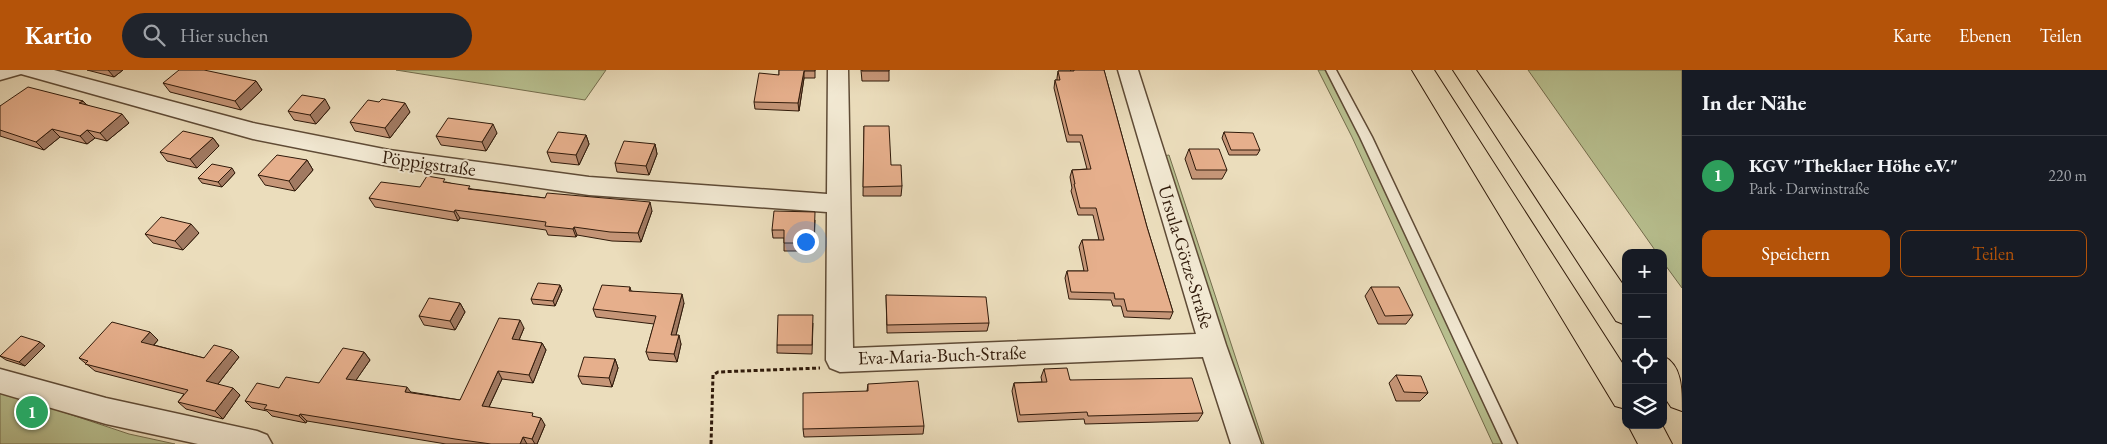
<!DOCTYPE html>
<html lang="de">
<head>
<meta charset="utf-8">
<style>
  body { margin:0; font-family:"EB Garamond",serif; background:#20242c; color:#f1f3f6 }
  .controls { position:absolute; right:15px; bottom:15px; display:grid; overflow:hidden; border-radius:10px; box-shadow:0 5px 20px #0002 }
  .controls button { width:45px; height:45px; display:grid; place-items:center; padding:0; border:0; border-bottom:1px solid #363941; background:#171b24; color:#f1f3f6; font:25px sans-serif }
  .you { position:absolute; left:805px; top:171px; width:18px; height:18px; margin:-12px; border:4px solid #fff; border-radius:50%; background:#1a73e8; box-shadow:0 0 0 8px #1a73e833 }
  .badge { display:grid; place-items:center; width:32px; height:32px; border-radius:50%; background:#b45309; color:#fff; font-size:16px; font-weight:700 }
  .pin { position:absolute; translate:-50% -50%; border:2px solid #fff; box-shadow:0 1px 5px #0006 }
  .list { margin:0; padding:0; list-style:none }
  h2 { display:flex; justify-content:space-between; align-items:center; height:65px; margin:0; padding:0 20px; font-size:21px }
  h2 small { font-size:16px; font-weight:400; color:#9ea1a6 }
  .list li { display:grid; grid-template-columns:32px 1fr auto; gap:15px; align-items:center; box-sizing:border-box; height:80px; padding:0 20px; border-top:1px solid #363941 }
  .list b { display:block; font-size:19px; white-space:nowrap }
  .list p { margin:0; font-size:16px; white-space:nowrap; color:#9ea1a6 }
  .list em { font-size:16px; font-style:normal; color:#9ea1a6 }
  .actions { display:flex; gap:10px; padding:15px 20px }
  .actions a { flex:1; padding:11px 0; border:1px solid #b45309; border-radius:10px; text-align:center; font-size:18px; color:#b45309 }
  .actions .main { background:#b45309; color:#fff }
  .icon { flex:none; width:28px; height:28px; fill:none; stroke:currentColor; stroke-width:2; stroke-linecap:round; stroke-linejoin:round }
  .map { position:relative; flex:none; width:1682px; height:374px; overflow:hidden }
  header { display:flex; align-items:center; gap:30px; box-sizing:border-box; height:70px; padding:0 25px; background:#b45309; color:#fff }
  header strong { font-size:24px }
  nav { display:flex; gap:28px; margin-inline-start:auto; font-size:18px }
  .search { width:350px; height:45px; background:#20242c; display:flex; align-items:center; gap:12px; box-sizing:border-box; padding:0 18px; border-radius:28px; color:#9ea1a6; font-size:19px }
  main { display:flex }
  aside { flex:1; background:#171b24 }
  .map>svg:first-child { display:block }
</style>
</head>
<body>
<header>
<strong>Kartio</strong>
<div class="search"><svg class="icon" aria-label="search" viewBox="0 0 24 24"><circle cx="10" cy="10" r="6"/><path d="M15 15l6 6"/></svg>Hier suchen</div>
<nav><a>Karte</a><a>Ebenen</a><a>Teilen</a></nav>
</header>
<main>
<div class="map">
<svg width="1682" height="374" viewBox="0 0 1682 374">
  <rect width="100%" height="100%" fill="#ebddbc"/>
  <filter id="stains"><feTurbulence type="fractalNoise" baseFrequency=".004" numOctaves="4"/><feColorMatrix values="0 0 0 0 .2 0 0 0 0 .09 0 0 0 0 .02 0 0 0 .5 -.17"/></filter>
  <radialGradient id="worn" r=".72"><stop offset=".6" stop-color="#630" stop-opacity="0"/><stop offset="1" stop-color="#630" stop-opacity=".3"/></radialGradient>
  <path fill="#b8c090" stroke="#746d4d" d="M 396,0 L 606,0 L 585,30 Z
    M 1318,0 L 1326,0 L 1361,67 L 1505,374 L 1493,374 L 1352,67 Z
    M 1528,0 L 1682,0 L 1682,218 L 1663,192 L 1663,183 L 1657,183 Z
    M 1169,85 L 1264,374 L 1254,374 L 1163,86 Z
    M 0,321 L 129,364 L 175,374 L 0,374 Z"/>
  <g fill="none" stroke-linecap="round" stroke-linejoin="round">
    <defs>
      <path id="lane" d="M 1326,0 L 1336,0 L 1372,67 L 1517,374 L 1503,374 L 1360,67 Z"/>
      <path id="street" d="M 0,0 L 54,0 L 253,53 L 389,80 L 589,107 L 827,124 L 828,0 L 848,0 L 853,278 L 1196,264 L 1118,0 L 1138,0 L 1226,275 L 1261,374 L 1231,374 L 1203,287 L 840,302 L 830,298 L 826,290 L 827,142 L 589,125 L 389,96 L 253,69 L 21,4 L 0,10 Z
        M 0,299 L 106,328 L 257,361 L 267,365 L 272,374 L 198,374 L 106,354 L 0,323 Z"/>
      <path id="highway" d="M 1412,0 L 1434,0 L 1626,299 L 1626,339 L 1615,336 Z
        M 1453,0 L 1476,0 L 1626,219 L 1626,255 L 1616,251 Z
        M 1663,286 C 1682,295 1682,318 1682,341 L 1671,337 L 1663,325 Z
        M 1628,355 L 1662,355 L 1672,374 L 1638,374 Z"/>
    </defs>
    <use href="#lane" stroke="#5f4b36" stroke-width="3"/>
    <use href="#street" stroke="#5f4b36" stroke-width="3"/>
    <use href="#highway" stroke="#301a0a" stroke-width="2"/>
    <path stroke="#301a0a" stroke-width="3" stroke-dasharray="4 2.5" stroke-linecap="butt" d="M 711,374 L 713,305 L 718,302 L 820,298"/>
    <use href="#lane" fill="#f2e9d3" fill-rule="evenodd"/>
    <use href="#street" fill="#f2e9d3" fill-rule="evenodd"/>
    <use href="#highway" fill="#ebddbc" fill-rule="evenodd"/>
  </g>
  <path fill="#c69678" stroke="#301a0a" d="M 87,0 L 123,0 L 114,7 Z
    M 779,0 L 815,0 L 815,8 L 804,8 L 799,41 L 755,39 L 754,32 L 779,5 Z
    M 861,0 L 889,0 L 889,11 L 862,11 Z
    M 1070,0 L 1104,0 L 1147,157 L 1173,242 L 1170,249 L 1124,247 L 1121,236 L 1113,236 L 1111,230 L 1069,229 L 1065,208 L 1067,201 L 1084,201 L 1079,177 L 1082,170 L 1099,170 L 1093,145 L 1078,145 L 1071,121 L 1072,118 L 1070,107 L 1072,100 L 1087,99 L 1080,72 L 1067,72 L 1054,18 L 1055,10 L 1057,10 L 1057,8 L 1058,1 L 1071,1 Z
    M 256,11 L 262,20 L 241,40 L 170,22 L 163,13 Z
    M 83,31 L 87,35 L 129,53 L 107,71 L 95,68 L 87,74 L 60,67 L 44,80 L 0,66 L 0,36 Z
    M 379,32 L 410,42 L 390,68 L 355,61 L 350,52 Z
    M 330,38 L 316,54 L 294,50 L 288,41 Z
    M 864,56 L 891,95 L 902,116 L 901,126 L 863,126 Z
    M 1224,62 L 1260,80 L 1257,85 L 1229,85 L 1222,68 Z
    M 497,63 L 486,81 L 441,75 L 436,66 Z
    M 586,65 L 589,74 L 579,95 L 551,92 L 547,82 Z
    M 213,68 L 219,76 L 197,98 L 167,91 L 160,82 Z
    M 655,74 L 657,84 L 649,105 L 617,102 L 615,93 Z
    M 1189,79 L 1227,100 L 1222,109 L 1192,109 L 1185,89 Z
    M 307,90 L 313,100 L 295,121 L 265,115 L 258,105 Z
    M 235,103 L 222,117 L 202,113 L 198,108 Z
    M 446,112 L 472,119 L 545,128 L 652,141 L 641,172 L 612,171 L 577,165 L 576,167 L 548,165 L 546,160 L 460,148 L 458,151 L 375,137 L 369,128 Z
    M 815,150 L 814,181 L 784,181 L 784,168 L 773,168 L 772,160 Z
    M 199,163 L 183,180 L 153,173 L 145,164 Z
    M 560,215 L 562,220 L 555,236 L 533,234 L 531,229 Z
    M 630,217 L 631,221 L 684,233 L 676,265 L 681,274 L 677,292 L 649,290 L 646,282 L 654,254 L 596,247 L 593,239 Z
    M 1371,217 L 1413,245 L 1406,254 L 1378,254 L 1365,226 Z
    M 886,225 L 989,253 L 987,261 L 887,263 Z
    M 460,233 L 465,242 L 455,260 L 424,255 L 419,246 Z
    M 813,253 L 812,284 L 777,283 L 777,275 Z
    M 524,258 L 519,270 L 542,273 L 546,280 L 533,313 L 502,309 L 489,337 L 535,347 L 545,355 L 537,374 L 446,374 L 307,351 L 306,353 L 272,346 L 267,341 L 252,338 L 245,331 L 319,313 L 364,282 L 370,290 L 356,310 L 411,322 L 460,330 Z
    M 150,262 L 158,270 L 154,275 L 204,288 L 239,287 L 218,314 L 240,325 L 223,349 L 186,339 L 178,332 L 184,324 L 95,301 L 79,288 Z
    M 45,276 L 25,296 L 6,290 L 0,286 Z
    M 615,289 L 618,298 L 612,317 L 582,314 L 578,306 Z
    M 1044,299 L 1070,310 L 1203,343 L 1198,351 L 1085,354 L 1084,349 L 1018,352 L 1012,321 L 1014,313 L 1042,312 L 1041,307 Z
    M 1396,305 L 1428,323 L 1420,331 L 1396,331 L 1389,313 Z
    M 868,314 L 924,356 L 923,364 L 804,367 L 803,359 L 867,321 Z"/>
  <path fill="#a17a62" stroke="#301a0a" d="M 108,0 L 123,0 L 114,7 Z
    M 804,1 L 804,8 L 799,41 L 798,33 Z
    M 256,11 L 262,20 L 241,40 L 235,31 Z
    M 325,29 L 330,38 L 316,54 L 310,45 Z
    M 83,31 L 90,39 L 79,33 Z
    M 405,33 L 410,42 L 390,68 L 385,58 Z
    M 122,44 L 129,53 L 107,71 L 100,63 Z
    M 493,54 L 497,63 L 486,81 L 482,72 Z
    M 52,59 L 60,67 L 44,80 L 36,72 Z
    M 87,60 L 95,68 L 87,74 L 80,66 Z
    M 586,65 L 589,74 L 579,95 L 576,85 Z
    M 213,68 L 219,76 L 197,98 L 190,89 Z
    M 655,74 L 657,84 L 649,105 L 646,96 Z
    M 307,90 L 313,100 L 295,121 L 289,111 Z
    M 232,98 L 235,103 L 222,117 L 218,112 Z
    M 650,132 L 652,141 L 641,172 L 638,163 Z
    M 455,140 L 460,148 L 458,151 L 454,142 Z
    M 191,154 L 199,163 L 183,180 L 175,171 Z
    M 574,157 L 577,165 L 576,167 L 573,159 Z
    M 560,215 L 562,220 L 555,236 L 553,231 Z
    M 682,224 L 684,233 L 674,273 L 671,265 Z
    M 460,233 L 465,242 L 455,260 L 450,251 Z
    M 520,250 L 524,258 L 516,277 L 512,269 Z
    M 150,262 L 158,270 L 149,280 L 141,272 Z
    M 679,265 L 681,274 L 677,292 L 674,284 Z
    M 40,272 L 45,276 L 25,296 L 19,292 Z
    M 542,273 L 546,280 L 533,313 L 529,305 Z
    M 232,280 L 239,287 L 214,319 L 206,311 Z
    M 364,282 L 370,290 L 352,316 L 346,309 Z
    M 615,289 L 618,298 L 612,317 L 609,308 Z
    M 498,301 L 502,309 L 486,343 L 482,336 Z
    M 407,317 L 413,325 L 405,322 Z
    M 233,318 L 240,325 L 223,349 L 215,341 Z
    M 300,344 L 307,351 L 306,353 L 299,346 Z
    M 541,348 L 545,355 L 537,374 L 535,374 L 532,369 Z
    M 523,367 L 527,374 L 520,374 Z"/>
  <path fill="#e6af8c" stroke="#301a0a" d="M 179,0 L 204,0 L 256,11 L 235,31 L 163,13 Z
    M 779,0 L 815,0 L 815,1 L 804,1 L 798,33 L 754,32 L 759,3 L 779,5 Z
    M 862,0 L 889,0 L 889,1 L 862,1 Z
    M 1074,0 L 1104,0 L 1147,157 L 1173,242 L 1127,241 L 1124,229 L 1115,229 L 1114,223 L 1071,222 L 1067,201 L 1088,201 L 1082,170 L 1104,170 L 1096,138 L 1080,138 L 1074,114 L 1075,114 L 1072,100 L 1091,99 L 1082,65 L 1069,65 L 1055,10 L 1060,10 L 1058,1 L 1074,1 Z
    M 28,17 L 83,31 L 79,33 L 122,44 L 100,63 L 87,60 L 80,66 L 52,59 L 36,72 L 0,60 L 0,36 Z
    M 302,25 L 325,29 L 310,45 L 288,41 Z
    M 382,29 L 405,33 L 385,58 L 350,52 L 368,30 L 379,32 Z
    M 448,48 L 493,54 L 482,72 L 436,66 Z
    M 864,56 L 889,56 L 891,95 L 901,95 L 902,116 L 863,117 Z
    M 183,61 L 213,68 L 190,89 L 160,82 Z
    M 558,62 L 586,65 L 576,85 L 547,82 Z
    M 1224,62 L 1253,63 L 1260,80 L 1231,80 Z
    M 624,71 L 655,74 L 646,96 L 615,93 Z
    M 1189,79 L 1219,79 L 1227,100 L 1196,100 Z
    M 277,85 L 307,90 L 289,111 L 258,105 Z
    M 212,94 L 232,98 L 218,112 L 198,108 Z
    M 427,106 L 445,109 L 443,112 L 470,116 L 468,119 L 545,128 L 547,123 L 650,132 L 638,163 L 610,162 L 574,157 L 573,159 L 545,156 L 546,152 L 455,140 L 454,142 L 369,128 L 381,112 L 420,117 Z
    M 774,141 L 815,142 L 814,173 L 784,173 L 784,160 L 772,160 Z
    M 161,147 L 191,154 L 175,171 L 145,164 Z
    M 538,213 L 560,215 L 553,231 L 531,229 Z
    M 602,215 L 630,217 L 629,221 L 682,224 L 671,265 L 679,265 L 674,284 L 646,282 L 656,246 L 593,239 Z
    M 1371,217 L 1399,217 L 1413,245 L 1385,246 Z
    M 886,225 L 986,227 L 989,253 L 887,255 Z
    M 429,228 L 460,233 L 450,251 L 419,246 Z
    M 778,245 L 813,245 L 812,275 L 777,275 Z
    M 499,248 L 520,250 L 512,269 L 542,273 L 529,305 L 498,301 L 482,336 L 533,343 L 532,346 L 541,348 L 532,369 L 523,367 L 520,374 L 491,374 L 455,369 L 300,344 L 299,346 L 264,339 L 267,335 L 245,331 L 257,313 L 279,318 L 286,307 L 319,313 L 343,278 L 364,282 L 346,309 L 407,317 L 405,322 L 460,330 Z
    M 112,252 L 150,262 L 141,272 L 204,288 L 214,275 L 232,280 L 206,311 L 233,318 L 215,341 L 178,332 L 188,320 L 85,294 L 88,291 L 79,288 Z
    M 21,266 L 40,272 L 19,292 L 0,286 Z
    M 584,287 L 615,289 L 609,308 L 578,306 Z
    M 1067,298 L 1070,310 L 1192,308 L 1203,343 L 1088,346 L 1087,342 L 1020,345 L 1014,313 L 1047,312 L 1044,299 Z
    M 1396,305 L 1421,306 L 1428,323 L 1404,322 Z
    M 918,311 L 924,356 L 803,359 L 803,323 L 868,321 L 868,314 Z"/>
  <g text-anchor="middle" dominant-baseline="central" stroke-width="4" stroke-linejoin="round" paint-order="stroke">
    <g font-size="19" fill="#301a0a" stroke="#f2e9d3">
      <text transform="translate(429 93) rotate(8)">Pöppigstraße</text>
      <text transform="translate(1186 187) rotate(73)">Ursula-Götze-Straße</text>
      <text transform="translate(942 285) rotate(-2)">Eva-Maria-Buch-Straße</text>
    </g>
  </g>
  <rect width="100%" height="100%" filter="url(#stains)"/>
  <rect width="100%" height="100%" fill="url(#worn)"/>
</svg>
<div class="controls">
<button>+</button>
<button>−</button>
<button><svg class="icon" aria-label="locate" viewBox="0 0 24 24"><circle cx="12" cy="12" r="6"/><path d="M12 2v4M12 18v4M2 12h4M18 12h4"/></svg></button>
<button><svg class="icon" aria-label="layers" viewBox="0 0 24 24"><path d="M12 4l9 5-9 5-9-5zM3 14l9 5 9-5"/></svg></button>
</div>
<div class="you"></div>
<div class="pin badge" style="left:32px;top:342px;background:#2e9e5b">1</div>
</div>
<aside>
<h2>In der Nähe<small></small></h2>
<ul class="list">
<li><span class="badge" style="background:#2e9e5b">1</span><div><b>KGV &quot;Theklaer Höhe e.V.&quot;</b><p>Park · Darwinstraße</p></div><em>220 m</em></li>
</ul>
<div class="actions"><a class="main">Speichern</a><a>Teilen</a></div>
</aside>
</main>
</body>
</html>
